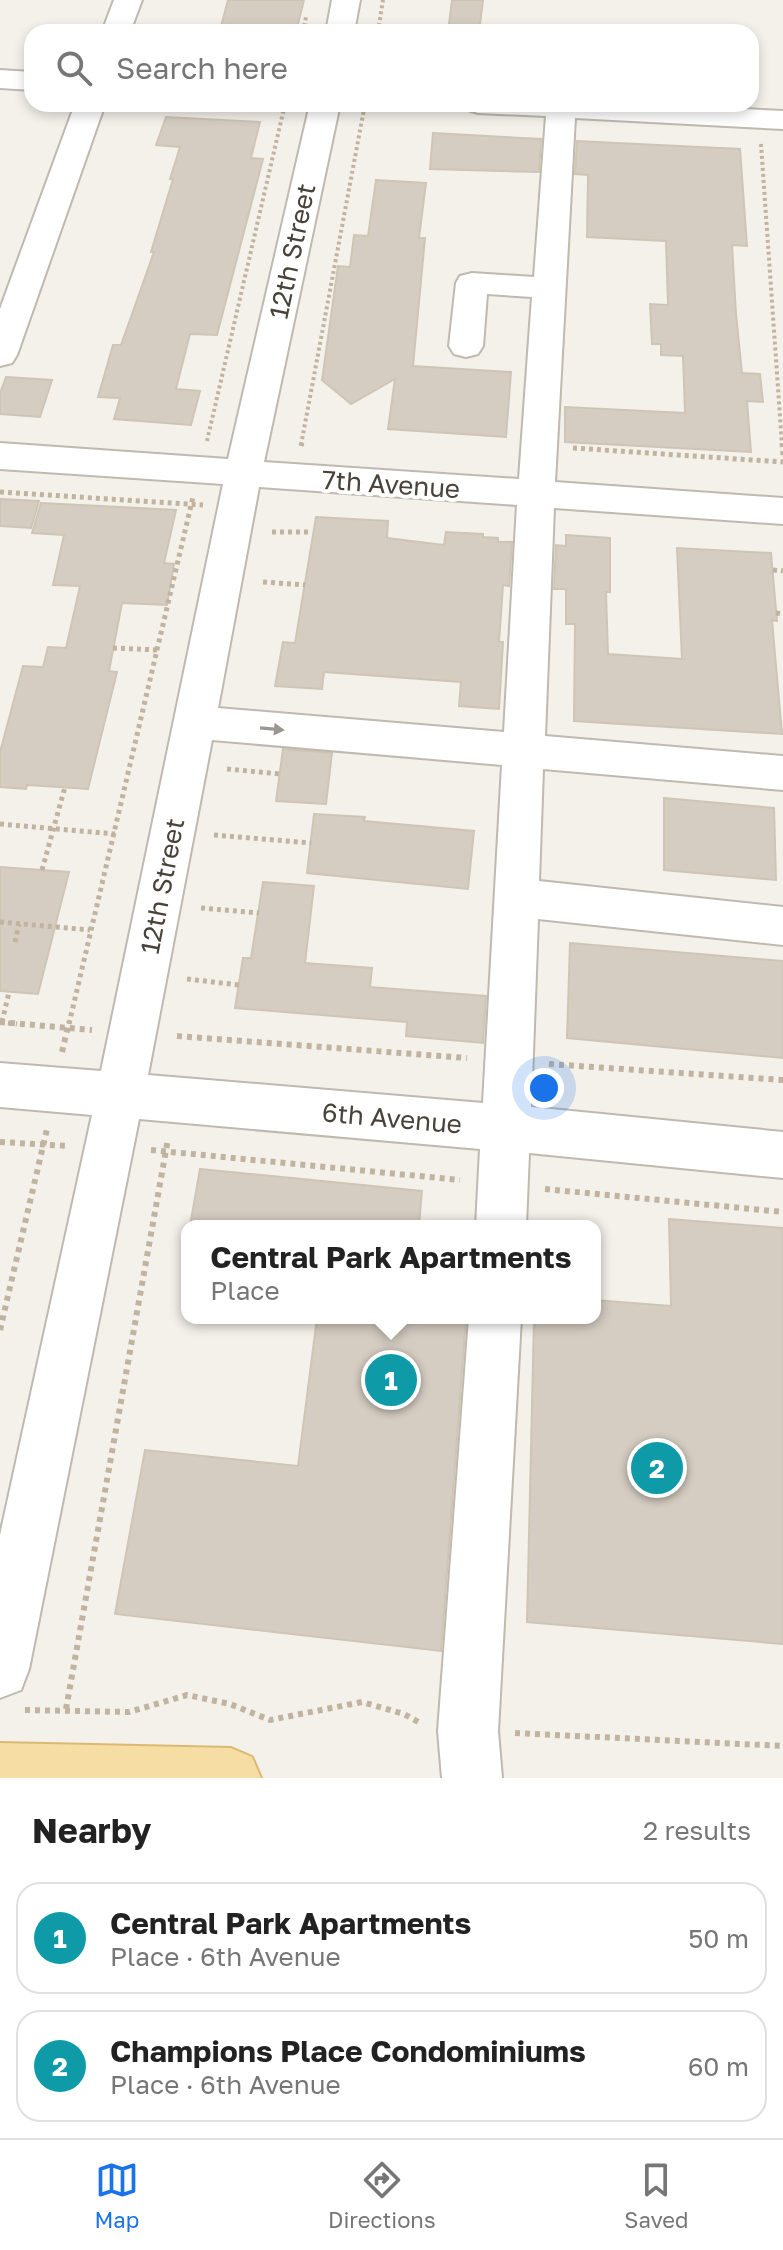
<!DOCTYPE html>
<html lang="en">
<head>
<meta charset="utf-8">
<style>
  body { margin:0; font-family:"Golos Text",sans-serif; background:#f2f2f2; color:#222 }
  .you { position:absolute; left:544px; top:1088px; width:28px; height:28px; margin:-20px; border:6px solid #fff; border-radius:50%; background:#1a73e8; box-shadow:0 0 0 12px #1a73e833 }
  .badge { display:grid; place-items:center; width:52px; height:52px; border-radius:50%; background:#1a73e8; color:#fff; font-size:26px; font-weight:700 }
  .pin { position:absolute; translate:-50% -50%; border:4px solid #fff; box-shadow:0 2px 8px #0006 }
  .popup { position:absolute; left:181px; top:1220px; width:420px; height:104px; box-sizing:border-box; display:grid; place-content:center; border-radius:16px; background:#fff; filter:drop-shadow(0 2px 6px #0005); font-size:26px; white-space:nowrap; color:#767676 }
  .popup b { font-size:30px; color:#222 }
  .popup::after { content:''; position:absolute; left:50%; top:100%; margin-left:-16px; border:16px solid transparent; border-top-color:#fff }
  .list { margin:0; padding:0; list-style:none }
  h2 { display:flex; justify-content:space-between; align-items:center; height:104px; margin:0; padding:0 32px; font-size:34px }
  h2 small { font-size:26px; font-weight:400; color:#767676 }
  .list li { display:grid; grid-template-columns:52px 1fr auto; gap:24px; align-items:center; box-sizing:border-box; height:112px; margin:0 16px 16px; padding:0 16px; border:2px solid #e0e0e0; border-radius:24px }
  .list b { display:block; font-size:30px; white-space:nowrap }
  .list p { margin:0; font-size:26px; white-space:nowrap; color:#767676 }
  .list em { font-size:26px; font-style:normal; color:#767676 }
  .icon { flex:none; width:44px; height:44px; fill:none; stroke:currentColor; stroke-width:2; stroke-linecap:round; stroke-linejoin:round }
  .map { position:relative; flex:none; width:783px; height:1778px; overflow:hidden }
  .search { position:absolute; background:#fff; box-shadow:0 4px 12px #0003; left:24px; right:24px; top:24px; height:88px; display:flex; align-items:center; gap:20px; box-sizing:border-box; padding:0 28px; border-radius:24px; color:#767676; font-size:30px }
  .sheet { height:360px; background:#fff }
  nav { display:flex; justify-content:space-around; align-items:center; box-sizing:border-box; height:112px; border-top:2px solid #e0e0e0; background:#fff; font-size:22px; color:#767676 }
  nav a { display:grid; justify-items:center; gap:4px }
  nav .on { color:#1a73e8 }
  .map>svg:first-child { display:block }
</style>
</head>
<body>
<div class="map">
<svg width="783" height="1778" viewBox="0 0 783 1778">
  <rect width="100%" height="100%" fill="#f4f1eb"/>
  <path fill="#d5cdc2" stroke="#cfc5b5" stroke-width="2" d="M 228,0 L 304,0 L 296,32 L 220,30 Z
    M 452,0 L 483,0 L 479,32 L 448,32 Z
    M 166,117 L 260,122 L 251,158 L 263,159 L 217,335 L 190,334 L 176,389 L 200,391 L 191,425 L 114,419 L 120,398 L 98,397 L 113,345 L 121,345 L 154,252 L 151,252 L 173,179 L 170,179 L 180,147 L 156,145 Z
    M 433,133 L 541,139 L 539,172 L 430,169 Z
    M 577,141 L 740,149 L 747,246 L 732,245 L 736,314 L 742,373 L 760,374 L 763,402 L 747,401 L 751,452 L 565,442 L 565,407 L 685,413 L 683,356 L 661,355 L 661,344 L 652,344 L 650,304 L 668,305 L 666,241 L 587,237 L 588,175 L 575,174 Z
    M 376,180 L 426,183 L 419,238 L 425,238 L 413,366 L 511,372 L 506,437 L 388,429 L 395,379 L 351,404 L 322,380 L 338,266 L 350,267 L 354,235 L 368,236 Z
    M 6,377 L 52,380 L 40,417 L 0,414 L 0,393 Z
    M 0,499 L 39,501 L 31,528 L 0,526 Z
    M 41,503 L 176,510 L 164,563 L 174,564 L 167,605 L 122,603 L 109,671 L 117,672 L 88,789 L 27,785 L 26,789 L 0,787 L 0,752 L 23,666 L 43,667 L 48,647 L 66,648 L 80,586 L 53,585 L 64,535 L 32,533 Z
    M 316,517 L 388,521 L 387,538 L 444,545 L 446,532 L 483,534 L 483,537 L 498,538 L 498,542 L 512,542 L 509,586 L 503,585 L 499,642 L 503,642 L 499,709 L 459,706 L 461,682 L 324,672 L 322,689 L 275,686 L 283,642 L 295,643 Z
    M 566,535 L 610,538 L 610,592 L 606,592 L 608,654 L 682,659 L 677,548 L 771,553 L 777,621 L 772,620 L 782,734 L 574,721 L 575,624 L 566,624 L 566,589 L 554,589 L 556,545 L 566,546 Z
    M 283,749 L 332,753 L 326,804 L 276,801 Z
    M 664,798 L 774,808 L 776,880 L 664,870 Z
    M 314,814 L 365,817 L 364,821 L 474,831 L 468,889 L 307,873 Z
    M 0,867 L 69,872 L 38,994 L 0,991 Z
    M 263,882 L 314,886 L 305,963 L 372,968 L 370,987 L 486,996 L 483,1043 L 406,1036 L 407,1022 L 235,1008 L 243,958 L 251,958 Z
    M 570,943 L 783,961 L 783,1058 L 567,1038 Z
    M 200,1169 L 422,1191 L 419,1226 L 190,1226 Z
    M 669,1219 L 783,1228 L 783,1644 L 527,1622 L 534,1318 L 595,1318 L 595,1300 L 671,1306 Z
    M 317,1318 L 466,1318 L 441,1651 L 115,1614 L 145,1450 L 298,1466 Z"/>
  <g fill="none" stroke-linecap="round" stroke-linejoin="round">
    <defs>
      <path id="minor" d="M 114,0 L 142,0 L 130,32 L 102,32 Z
        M 332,0 L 360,0 L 354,32 L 326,32 Z
        M 0,70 L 32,72 L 32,90 L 0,88 Z
        M 75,104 L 105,104 L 17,355 L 12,363 L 0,366 L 0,309 Z
        M 310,104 L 340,104 L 264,462 L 519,479 L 532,297 L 487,294 L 483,346 L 478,354 L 466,357 L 454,354 L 449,346 L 456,283 L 460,276 L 472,273 L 534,277 L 546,116 L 478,113 L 468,110 L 463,104 L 646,104 L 783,111 L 783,129 L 575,118 L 555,482 L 783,498 L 783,524 L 554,508 L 545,736 L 783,756 L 783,790 L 543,769 L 539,881 L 783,907 L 783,945 L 538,919 L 531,1107 L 783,1132 L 783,1178 L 529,1153 L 526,1226 L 476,1226 L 480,1149 L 139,1119 L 29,1669 L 21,1690 L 0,1698 L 0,1535 L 92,1115 L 0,1107 L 0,1063 L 101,1071 L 223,484 L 0,469 L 0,443 L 228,459 ZM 259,487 L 517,505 L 504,732 L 218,708 ZM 212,740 L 502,765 L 483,1103 L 148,1075 Z
        M 469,1318 L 521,1318 L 498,1731 L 502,1778 L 442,1778 L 438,1731 Z"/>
      <path id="major" d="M 0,1743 L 231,1748 L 252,1757 L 261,1778 L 0,1778 Z"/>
    </defs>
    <use href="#minor" stroke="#bfb9af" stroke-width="4"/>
    <use href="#major" stroke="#daba73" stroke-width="4"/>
    <path stroke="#c0b4a1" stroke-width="4" stroke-dasharray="3 3" stroke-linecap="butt" d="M 303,32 L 306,17
      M 378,32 L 383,0
      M 761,144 L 782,445
      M 207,441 L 285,104
      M 301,445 L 365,104"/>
    <path stroke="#c0b4a1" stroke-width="5" stroke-dasharray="4 4" stroke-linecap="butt" d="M 782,443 L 783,455
      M 301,446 L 302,443
      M 573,448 L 783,462
      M 0,492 L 203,505
      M 272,532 L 312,532
      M 773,570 L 783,571
      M 263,582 L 305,585
      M 776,613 L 783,614
      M 113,648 L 158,650
      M 227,769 L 280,774
      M 0,824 L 115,834
      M 214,835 L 311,843
      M 42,870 L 65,787
      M 201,908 L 259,913
      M 0,922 L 90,930
      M 15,942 L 19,924
      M 187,979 L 239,985
      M 0,1022 L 17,1024
      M 2,1022 L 9,992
      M 69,1024 L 193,497"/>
    <path stroke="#c0b4a1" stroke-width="6" stroke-dasharray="5 5" stroke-linecap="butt" d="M 0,1022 L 92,1030
      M 177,1036 L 467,1058
      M 62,1052 L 69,1022
      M 549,1064 L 783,1080
      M 0,1142 L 69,1146
      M 151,1150 L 460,1180
      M 545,1189 L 783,1212
      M 0,1330 L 47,1129
      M 66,1709 L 168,1139
      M 25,1710 L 129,1712 L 187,1695 L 230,1704 L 270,1720 L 362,1702 L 404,1714 L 422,1724
      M 515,1733 L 783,1746"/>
    <use href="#minor" fill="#fff" fill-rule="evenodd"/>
    <use href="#major" fill="#f6dda3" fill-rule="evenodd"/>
  </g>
  <defs><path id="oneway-solid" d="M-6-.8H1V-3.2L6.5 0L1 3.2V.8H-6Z" transform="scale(2)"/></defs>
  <use fill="#9a9793" href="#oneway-solid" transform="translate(272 729) rotate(5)"/>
  <g text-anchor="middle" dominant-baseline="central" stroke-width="8" stroke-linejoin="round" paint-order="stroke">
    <g font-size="26" fill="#48423a" stroke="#fff">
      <text transform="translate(292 251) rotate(-78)">12th Street</text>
      <text transform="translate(391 484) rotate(4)">7th Avenue</text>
      <text transform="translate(162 886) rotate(-79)">12th Street</text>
      <text transform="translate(392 1118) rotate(5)">6th Avenue</text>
    </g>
  </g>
</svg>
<div class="you"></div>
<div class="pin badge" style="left:391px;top:1380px;background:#0f9aa8">1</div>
<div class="popup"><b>Central Park Apartments</b>Place</div>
<div class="pin badge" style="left:657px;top:1468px;background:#0f9aa8">2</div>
<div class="search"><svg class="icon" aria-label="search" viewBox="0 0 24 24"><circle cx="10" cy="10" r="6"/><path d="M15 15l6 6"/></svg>Search here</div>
</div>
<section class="sheet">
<h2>Nearby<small>2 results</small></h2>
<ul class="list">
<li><span class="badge" style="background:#0f9aa8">1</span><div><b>Central Park Apartments</b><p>Place · 6th Avenue</p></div><em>50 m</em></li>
<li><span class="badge" style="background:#0f9aa8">2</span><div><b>Champions Place Condominiums</b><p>Place · 6th Avenue</p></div><em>60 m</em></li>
</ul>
</section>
<nav>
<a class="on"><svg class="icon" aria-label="map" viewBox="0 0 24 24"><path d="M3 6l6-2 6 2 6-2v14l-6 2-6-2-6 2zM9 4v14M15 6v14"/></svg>Map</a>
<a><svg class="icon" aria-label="directions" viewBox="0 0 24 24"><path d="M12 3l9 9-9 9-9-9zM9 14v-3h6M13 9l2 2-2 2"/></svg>Directions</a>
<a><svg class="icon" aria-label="saved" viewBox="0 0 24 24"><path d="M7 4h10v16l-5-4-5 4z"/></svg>Saved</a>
</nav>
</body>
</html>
